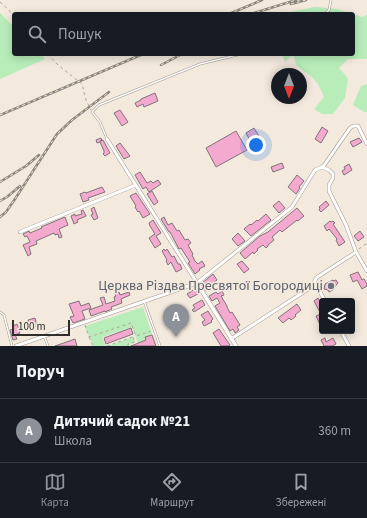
<!DOCTYPE html>
<html lang="uk">
<head>
<meta charset="utf-8">
<style>
  body { margin:0; font-family:"Source Sans 3",sans-serif; background:#20242c; color:#f1f3f6 }
  .controls { position:absolute; right:12px; bottom:12px; display:grid; overflow:hidden; border-radius:4px; box-shadow:0 2px 10px #0003 }
  .controls button { width:36px; height:36px; display:grid; place-items:center; padding:0; border:0; border-bottom:1px solid #363941; background:#171b24; color:#f1f3f6; font:20px sans-serif }
  .compass { position:absolute; left:271px; top:68px; width:36px; height:36px; border-radius:50%; background:#171b24; box-shadow:0 2px 10px #0003; rotate:180deg }
  .scale { position:absolute; left:12px; bottom:10px; width:58px; box-sizing:border-box; padding-left:4px; border:2px solid #312d28; border-top:0; font-size:11px; line-height:14px; white-space:nowrap; color:#312d28; -webkit-text-stroke:3px #f3e9dd; paint-order:stroke }
  .you { position:absolute; left:256px; top:145px; width:14px; height:14px; margin:-10px; border:3px solid #fff; border-radius:50%; background:#1a73e8; box-shadow:0 0 0 6px #1a73e833 }
  .badge { display:grid; place-items:center; width:26px; height:26px; border-radius:50%; background:#8c9099; color:#fff; font-size:13px; font-weight:700 }
  .pin { position:absolute; translate:-50% -33px; filter:drop-shadow(0 1px 2px #0008) }
  .pin::after { content:''; position:absolute; top:21px; width:14px; height:12px; background:inherit; clip-path:polygon(0 0,100% 0,50% 100%) }
  .list { margin:0; padding:0; list-style:none }
  h2 { display:flex; justify-content:space-between; align-items:center; height:52px; margin:0; padding:0 16px; font-size:17px }
  h2 small { font-size:13px; font-weight:400; color:#9ea1a6 }
  .list li { display:grid; grid-template-columns:26px 1fr auto; gap:12px; align-items:center; box-sizing:border-box; height:64px; padding:0 16px; border-top:1px solid #363941 }
  .list b { display:block; font-size:15px; white-space:nowrap }
  .list p { margin:0; font-size:13px; white-space:nowrap; color:#9ea1a6 }
  .list em { font-size:13px; font-style:normal; color:#9ea1a6 }
  .icon { flex:none; width:22px; height:22px; fill:none; stroke:currentColor; stroke-width:2; stroke-linecap:round; stroke-linejoin:round }
  .map { position:relative; flex:none; width:367px; height:346px; overflow:hidden }
  .search { position:absolute; background:#171b24; box-shadow:0 2px 10px #0003; left:12px; right:12px; top:12px; height:44px; display:flex; align-items:center; gap:10px; box-sizing:border-box; padding:0 14px; border-radius:4px; color:#9ea1a6; font-size:15px }
  .sheet { height:116px; background:#171b24 }
  nav { display:flex; justify-content:space-around; align-items:center; box-sizing:border-box; height:56px; border-top:1px solid #363941; background:#171b24; font-size:11px; color:#9ea1a6 }
  nav a { display:grid; justify-items:center; gap:2px }
  nav .on { color:#8c9099 }
  .map>svg:first-child { display:block }
</style>
</head>
<body>
<div class="map">
<svg width="367" height="346" viewBox="0 0 367 346">
  <rect width="100%" height="100%" fill="#f3e9dd"/>
  <path fill="#b8edba" d="M 315,7 L 337,9 L 353,14 L 288,14 L 289,12 Z
    M 0,13 L 14,27 L 14,54 L 41,54 L 45,59 L 0,79 Z
    M 353,14 L 362,17 L 367,15 L 367,59 L 348,59 L 339,68 L 348,78 L 345,98 L 333,114 L 322,114 L 314,109 L 324,97 L 318,84 L 312,77 L 296,65 L 293,54 L 285,62 L 282,54 L 353,54 Z
    M 367,84 L 367,112 L 364,112 L 353,105 L 361,86 Z
    M 143,307 L 152,334 L 145,337 L 146,340 L 138,343 L 132,327 L 102,337 L 106,346 L 93,346 L 85,326 Z
    M 133,337 L 135,342 L 129,344 L 132,346 L 107,346 Z"/>
  <path fill="#f4a9ce" stroke="#81737a" d="M 155,93 L 158,101 L 144,107 L 143,104 L 137,107 L 135,103 L 141,100 L 141,99 Z
    M 120,110 L 128,122 L 122,126 L 114,113 Z
    M 322,127 L 328,131 L 321,143 L 315,139 Z
    M 254,128 L 262,141 L 253,146 L 246,133 Z
    M 236,131 L 247,150 L 216,167 L 206,148 Z
    M 101,138 L 102,141 L 100,141 L 103,140 L 110,153 L 105,156 L 103,154 L 104,153 L 104,151 L 100,142 L 97,143 L 96,140 Z
    M 359,138 L 362,142 L 353,147 L 350,142 Z
    M 120,143 L 130,156 L 124,159 L 116,146 Z
    M 282,163 L 284,168 L 273,172 L 271,167 Z
    M 349,164 L 352,170 L 344,175 L 342,171 L 345,169 L 344,167 Z
    M 140,172 L 147,183 L 151,181 L 153,183 L 158,180 L 161,184 L 149,192 L 146,187 L 143,189 L 135,175 Z
    M 297,175 L 304,181 L 299,187 L 300,188 L 296,194 L 288,187 Z
    M 102,187 L 105,192 L 88,198 L 89,200 L 83,202 L 80,194 L 85,192 L 86,193 Z
    M 152,191 L 158,202 L 154,205 L 147,194 Z
    M 136,193 L 150,214 L 143,218 L 139,211 L 138,212 L 135,207 L 136,206 L 130,196 Z
    M 279,201 L 285,208 L 279,213 L 273,206 Z
    M 326,201 L 329,205 L 321,212 L 319,210 L 320,208 L 319,207 Z
    M 94,207 L 98,218 L 94,220 L 91,215 L 93,214 L 91,209 Z
    M 297,208 L 304,216 L 298,221 L 297,220 L 282,232 L 280,230 L 272,237 L 274,240 L 268,245 L 268,246 L 266,248 L 263,245 L 257,249 L 258,250 L 254,254 L 253,252 L 245,259 L 240,253 L 260,236 L 268,232 Z
    M 83,210 L 86,216 L 77,220 L 78,222 L 74,224 L 71,216 L 75,214 L 75,216 L 82,214 L 81,211 Z
    M 266,214 L 271,220 L 251,236 L 244,229 L 250,224 L 251,225 L 257,220 L 258,221 Z
    M 65,217 L 68,225 L 59,229 L 62,237 L 59,238 L 58,234 L 55,235 L 54,233 L 36,241 L 37,244 L 29,247 L 31,254 L 28,256 L 23,245 L 30,242 L 27,236 L 25,237 L 23,234 L 29,231 L 30,233 L 42,228 L 41,227 Z
    M 164,217 L 168,225 L 172,223 L 177,231 L 179,230 L 185,240 L 188,239 L 191,243 L 188,245 L 193,254 L 192,255 L 195,261 L 198,264 L 202,261 L 205,266 L 199,269 L 200,270 L 195,274 L 188,263 L 190,262 L 181,248 L 179,249 L 170,232 L 169,232 L 161,219 Z
    M 153,220 L 161,233 L 156,236 L 161,244 L 155,248 L 149,238 L 155,234 L 150,226 L 149,223 Z
    M 330,221 L 331,222 L 333,221 L 335,223 L 333,224 L 345,242 L 339,246 L 336,240 L 337,239 L 329,229 L 327,231 L 324,226 Z
    M 360,231 L 364,237 L 358,241 L 354,236 Z
    M 238,233 L 245,241 L 238,246 L 232,239 Z
    M 164,249 L 165,251 L 167,249 L 172,257 L 174,256 L 178,264 L 180,264 L 182,269 L 176,272 L 171,262 L 168,265 L 166,261 L 167,260 L 162,251 Z
    M 242,261 L 249,269 L 244,273 L 237,264 Z
    M 358,272 L 362,280 L 364,279 L 367,284 L 367,286 L 362,289 L 357,280 L 353,282 L 350,275 Z
    M 213,274 L 217,280 L 209,286 L 210,288 L 206,291 L 201,284 Z
    M 333,280 L 333,281 L 336,280 L 338,283 L 336,285 L 336,286 L 334,287 L 334,288 L 333,290 L 329,292 L 328,290 L 324,289 L 325,284 Z
    M 195,289 L 198,294 L 190,298 L 187,294 Z
    M 222,291 L 224,295 L 221,296 L 227,306 L 227,307 L 230,313 L 232,312 L 240,325 L 237,327 L 239,330 L 235,333 L 233,329 L 230,331 L 215,306 L 220,303 L 217,298 L 212,301 L 209,296 L 216,292 L 218,294 Z
    M 119,292 L 120,295 L 129,292 L 130,295 L 121,299 L 122,303 L 111,307 L 112,309 L 105,312 L 105,311 L 91,316 L 89,310 L 103,305 L 100,298 L 104,297 L 106,304 L 115,301 L 114,297 L 116,296 L 115,294 Z
    M 318,298 L 322,306 L 322,329 L 316,316 L 321,314 L 314,301 Z
    M 202,300 L 205,305 L 194,312 L 192,310 L 195,308 L 193,305 Z
    M 79,301 L 81,306 L 89,303 L 91,308 L 82,311 L 85,319 L 73,323 L 70,317 L 74,316 L 69,304 Z
    M 297,304 L 301,310 L 295,315 L 296,316 L 291,320 L 289,318 L 283,323 L 278,318 Z
    M 208,311 L 213,319 L 211,321 L 212,322 L 204,326 L 202,322 L 205,320 L 201,315 Z
    M 35,318 L 37,326 L 31,328 L 28,320 Z
    M 17,324 L 20,333 L 15,335 L 17,339 L 13,340 L 10,330 L 14,329 L 13,326 Z
    M 131,328 L 133,334 L 106,344 L 104,338 Z
    M 219,329 L 230,345 L 228,346 L 221,346 L 213,333 Z
    M 152,335 L 156,346 L 131,346 L 146,340 L 145,337 Z
    M 325,338 L 326,342 L 333,338 L 336,344 L 332,346 L 324,346 L 321,340 Z
    M 75,339 L 77,346 L 55,346 Z"/>
  <g fill="none" stroke-linecap="round" stroke-linejoin="round">
    <defs>
      <path id="service" d="M 325,14 L 329,10 L 331,0
        M 107,139 L 100,122 L 92,112 L 99,105 L 200,64 L 241,54
        M 144,301 L 160,346
        M 0,312 L 4,315 L 12,346
        M 44,336 L 48,346"/>
      <path id="minor" d="M 107,139 L 197,283
        M 322,167 L 329,170 L 333,174 L 333,178 L 329,185 L 329,191 L 346,225 L 356,252 L 367,271
        M 20,232 L 136,185
        M 313,286 L 318,288 L 325,301
        M 341,331 L 349,346
        M 231,339 L 313,286 L 316,278 L 356,252
        M 16,346 L 197,283 L 292,207 L 315,170 L 322,167 L 325,164 L 350,128 L 353,126 L 358,126 L 367,144"/>
      <path id="tertiary" d="M 197,283 L 236,346"/>
    </defs>
    <use href="#service" stroke="#a2988d" stroke-width="2.5"/>
    <use href="#minor" stroke="#a2988d" stroke-width="4"/>
    <use href="#tertiary" stroke="#a2988d" stroke-width="4.5"/>
    <path stroke="#b0a89f" stroke-width="1" stroke-dasharray="3 3" stroke-linecap="butt" d="M 0,2 L 8,9 L 14,16
      M 48,54 L 58,65 L 82,84 L 86,100 L 91,110
      M 359,249 L 364,245 L 367,244
      M 85,325 L 89,337 L 131,323 L 136,336 L 151,331
      M 89,337 L 93,346
      M 107,346 L 135,336
      M 128,346 L 128,344 L 135,342 L 133,337"/>
    <use href="#service" stroke="#fff" stroke-width="1.5"/>
    <use href="#minor" stroke="#fff" stroke-width="3"/>
    <use href="#tertiary" stroke="#fff" stroke-width="3.5"/>
    <defs>
      <path id="rail" d="M 291,4 L 306,0
        M 229,14 L 262,0
        M 251,14 L 296,0
        M 161,65 L 182,54
        M 0,115 L 143,54
        M 0,182 L 26,166 L 39,155
        M 0,201 L 7,197 L 20,186
        M 0,217 L 6,212 L 15,199 L 57,134 L 72,120 L 109,92"/>
    </defs>
    <use href="#rail" stroke="#8c857d" stroke-width="2.5"/>
    <use href="#rail" stroke="#f3e9dd" stroke-width="1" stroke-dasharray="3" stroke-linecap="butt"/>
  </g>
  <circle fill="#6b7280" stroke="#f3e9dd" stroke-width="1.5" cx="331" cy="286" r="4"/>
  <g text-anchor="middle" dominant-baseline="central" stroke-width="3" stroke-linejoin="round" paint-order="stroke">
    <g font-size="14" fill="#5b616d" stroke="#f3e9dd" text-anchor="end">
      <text x="323" y="286">Церква Різдва Пресвятої Богородиці</text>
    </g>
  </g>
</svg>
<div class="controls">
<button><svg class="icon" aria-label="layers" viewBox="0 0 24 24"><path d="M12 4l9 5-9 5-9-5zM3 14l9 5 9-5"/></svg></button>
</div>
<svg class="compass" viewBox="-18 -18 36 36"><path d="M0-13l5 13h-10z" fill="#e53935"/><path d="M0 13l5-13h-10z" fill="#9ea1a6"/></svg>
<div class="scale">100 m</div>
<div class="you"></div>
<div class="pin badge" style="left:176px;top:337px">A</div>
<div class="search"><svg class="icon" aria-label="search" viewBox="0 0 24 24"><circle cx="10" cy="10" r="6"/><path d="M15 15l6 6"/></svg>Пошук</div>
</div>
<section class="sheet">
<h2>Поруч<small></small></h2>
<ul class="list">
<li><span class="badge">A</span><div><b>Дитячий садок №21</b><p>Школа</p></div><em>360 m</em></li>
</ul>
</section>
<nav>
<a class="on"><svg class="icon" aria-label="map" viewBox="0 0 24 24"><path d="M3 6l6-2 6 2 6-2v14l-6 2-6-2-6 2zM9 4v14M15 6v14"/></svg>Карта</a>
<a><svg class="icon" aria-label="directions" viewBox="0 0 24 24"><path d="M12 3l9 9-9 9-9-9zM9 14v-3h6M13 9l2 2-2 2"/></svg>Маршрут</a>
<a><svg class="icon" aria-label="saved" viewBox="0 0 24 24"><path d="M7 4h10v16l-5-4-5 4z"/></svg>Збережені</a>
</nav>
</body>
</html>
